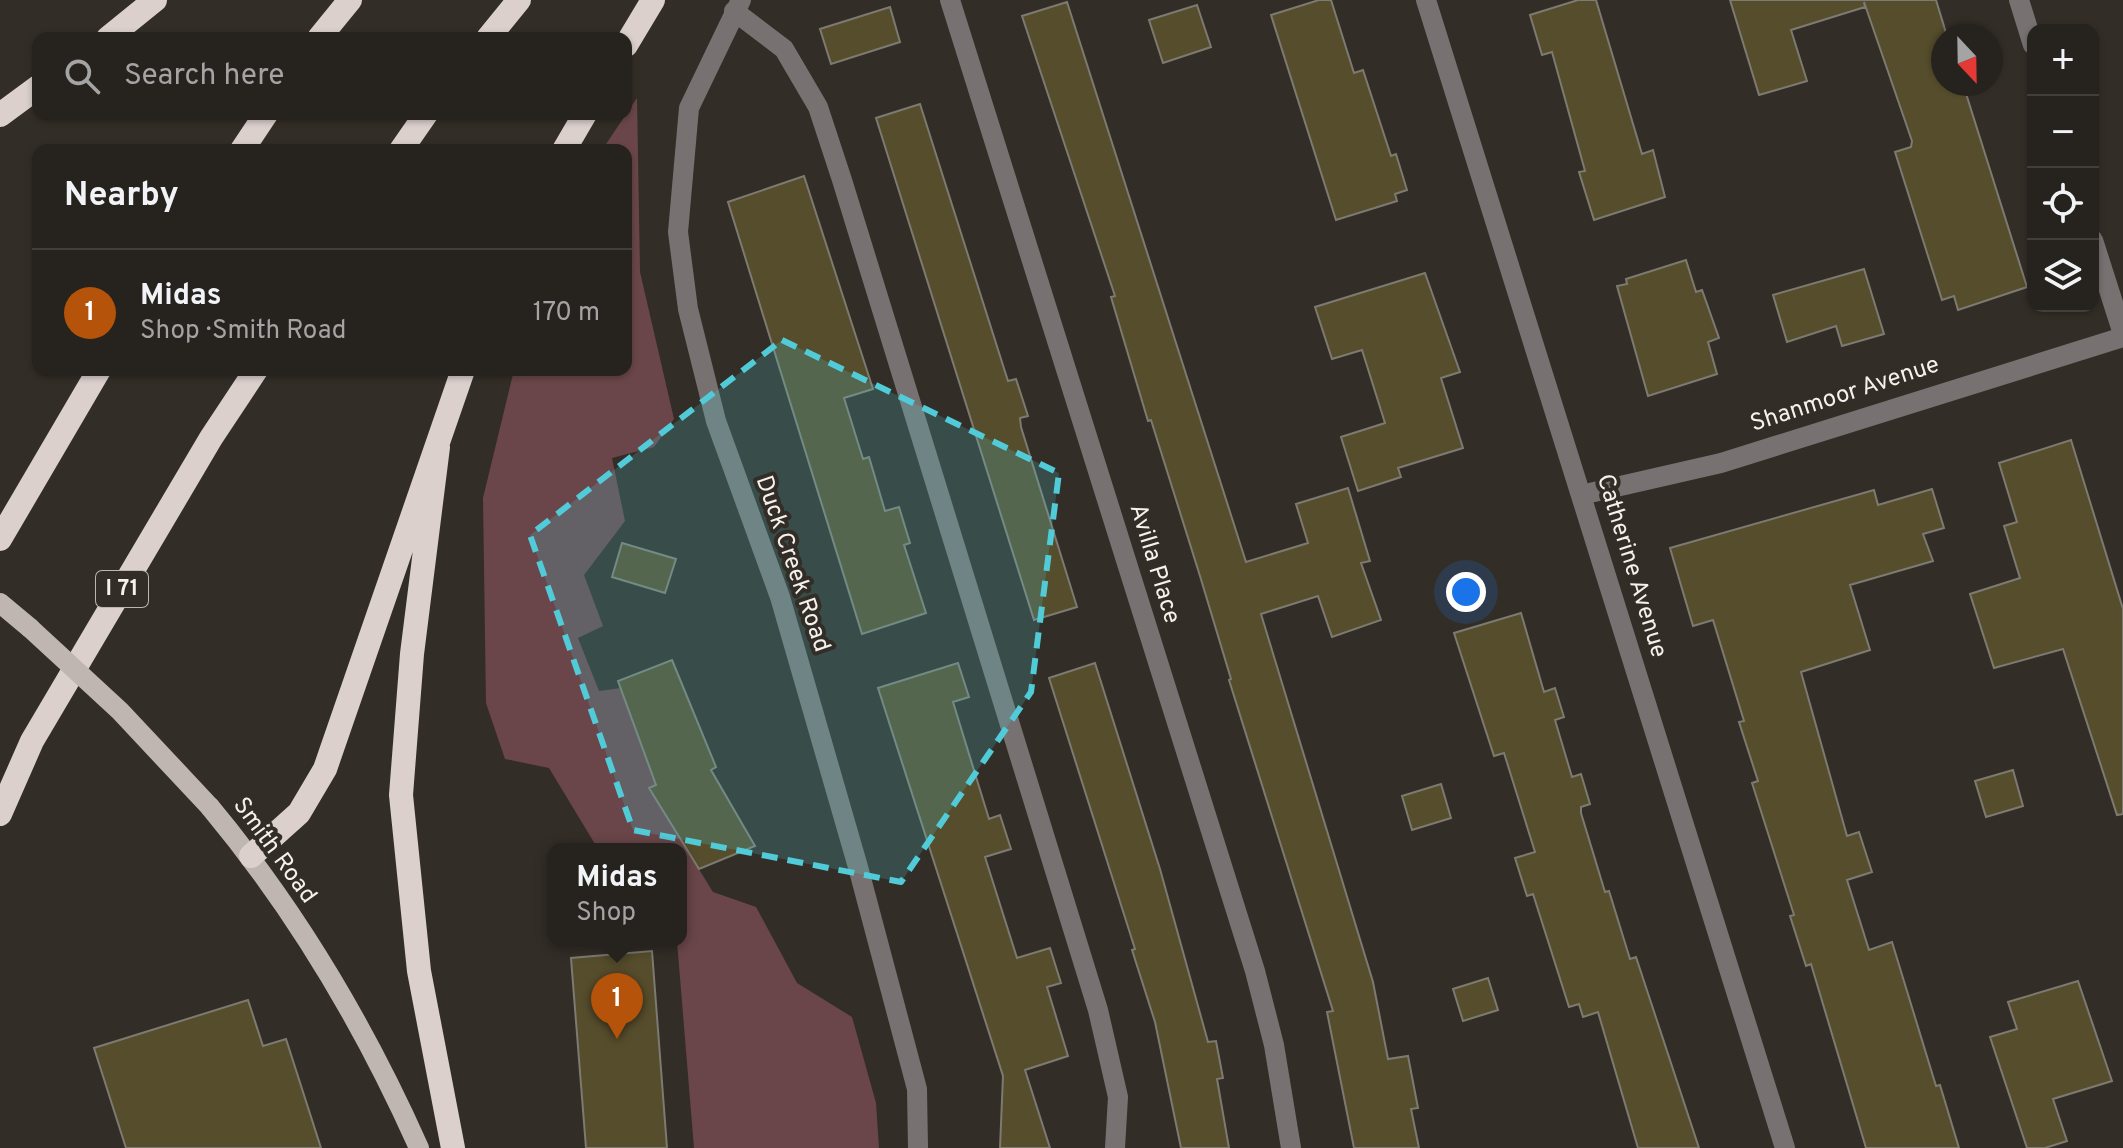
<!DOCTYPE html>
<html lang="en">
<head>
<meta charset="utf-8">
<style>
  body { margin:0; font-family:Overpass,sans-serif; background:#2e2a26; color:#f1f3f6 }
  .controls { position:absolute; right:24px; top:24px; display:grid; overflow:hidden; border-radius:16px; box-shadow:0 2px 6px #0004 }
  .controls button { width:72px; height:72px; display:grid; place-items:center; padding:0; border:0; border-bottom:2px solid #423f3b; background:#26221d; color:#f1f3f6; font:40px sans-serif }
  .compass { position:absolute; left:1931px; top:24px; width:72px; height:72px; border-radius:50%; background:#26221d; box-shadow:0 2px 6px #0004; rotate:158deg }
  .you { position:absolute; left:1466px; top:592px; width:28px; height:28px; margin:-20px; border:6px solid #fff; border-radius:50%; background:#1a73e8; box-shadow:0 0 0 12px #1a73e833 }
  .badge { display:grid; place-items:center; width:52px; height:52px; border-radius:50%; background:#b45309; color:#fff; font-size:26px; font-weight:700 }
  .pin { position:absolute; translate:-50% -66px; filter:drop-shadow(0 2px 4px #0008) }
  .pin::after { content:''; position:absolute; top:42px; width:28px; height:24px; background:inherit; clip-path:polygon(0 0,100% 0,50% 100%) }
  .popup { position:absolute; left:547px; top:843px; width:140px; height:104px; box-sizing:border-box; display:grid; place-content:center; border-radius:16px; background:#26221d; filter:drop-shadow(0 2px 6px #0005); font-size:26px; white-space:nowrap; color:#a4a4a4 }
  .popup b { font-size:30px; color:#f1f3f6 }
  .popup::after { content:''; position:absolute; left:50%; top:100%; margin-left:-16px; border:16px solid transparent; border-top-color:#26221d }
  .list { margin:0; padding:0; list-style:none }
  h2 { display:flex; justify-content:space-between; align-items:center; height:104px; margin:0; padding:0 32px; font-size:34px }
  h2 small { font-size:26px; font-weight:400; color:#a4a4a4 }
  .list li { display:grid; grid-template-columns:52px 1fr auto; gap:24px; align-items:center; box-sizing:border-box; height:128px; padding:0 32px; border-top:2px solid #423f3b }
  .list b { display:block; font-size:30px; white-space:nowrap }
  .list p { margin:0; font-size:26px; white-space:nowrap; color:#a4a4a4 }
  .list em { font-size:26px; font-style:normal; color:#a4a4a4 }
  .icon { flex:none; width:44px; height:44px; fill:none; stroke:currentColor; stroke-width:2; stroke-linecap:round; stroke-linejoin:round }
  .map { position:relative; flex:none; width:2123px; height:1148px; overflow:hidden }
  .search { position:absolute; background:#26221d; box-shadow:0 2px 6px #0004; left:32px; top:32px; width:600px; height:88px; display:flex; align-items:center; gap:20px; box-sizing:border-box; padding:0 28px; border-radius:16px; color:#a4a4a4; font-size:30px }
  .panel { position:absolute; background:#26221d; box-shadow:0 2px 6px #0004; left:32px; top:144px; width:600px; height:232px; border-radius:16px }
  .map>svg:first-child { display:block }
</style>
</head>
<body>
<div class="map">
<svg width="2123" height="1148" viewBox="0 0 2123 1148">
  <rect width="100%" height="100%" fill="#332d27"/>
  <path fill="#6a464a" d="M 637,98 L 640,272 L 674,419 L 654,447 L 612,458 L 625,521 L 584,575 L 603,626 L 578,638 L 599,691 L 621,688 L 656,785 L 656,800 L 713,892 L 756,907 L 797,983 L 852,1017 L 876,1103 L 879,1148 L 694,1148 L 677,941 L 681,941 L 681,849 L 598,849 L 549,768 L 505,759 L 486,703 L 483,498 L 514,370 L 626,370 L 626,150 L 602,150 Z"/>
  <path fill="#564d2c" stroke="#7c7a71" stroke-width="2" d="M 1319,0 L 1331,0 L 1354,73 L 1363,70 L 1391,156 L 1396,154 L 1407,190 L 1395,194 L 1397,201 L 1336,220 L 1271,15 Z
    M 1578,0 L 1596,0 L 1642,154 L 1653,150 L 1665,197 L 1594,220 L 1579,172 L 1585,171 L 1552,52 L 1542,55 L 1530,15 Z
    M 1730,0 L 1936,0 L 1947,36 L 1943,36 L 1943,84 L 1963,84 L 2027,287 L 1958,310 L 1954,296 L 1942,300 L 1895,152 L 1911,147 L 1912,141 L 1864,2 L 1865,7 L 1791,30 L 1807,81 L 1759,95 Z
    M 1067,2 L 1246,562 L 1308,543 L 1296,504 L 1348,488 L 1370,561 L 1361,563 L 1381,620 L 1332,637 L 1318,596 L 1261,614 L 1373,982 L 1388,1059 L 1408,1056 L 1418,1108 L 1411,1109 L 1419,1148 L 1354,1148 L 1327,1012 L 1333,1011 L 1229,680 L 1231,679 L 1200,576 L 1151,420 L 1148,421 L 1111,297 L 1115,296 L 1022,16 Z
    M 1197,5 L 1211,47 L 1163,63 L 1149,20 Z
    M 890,7 L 900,42 L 831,64 L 820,29 Z
    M 920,104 L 1008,381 L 1016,379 L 1028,416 L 1020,418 L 1021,427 L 1077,607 L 1034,620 L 876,118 Z
    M 804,176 L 873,389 L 844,398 L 863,459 L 869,457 L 885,511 L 899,507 L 910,543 L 904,545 L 926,613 L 862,634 L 728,202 Z
    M 1686,260 L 1696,292 L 1702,290 L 1719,338 L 1708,342 L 1717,374 L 1648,396 L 1617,286 L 1627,284 L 1626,279 Z
    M 1864,269 L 1884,334 L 1842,346 L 1836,326 L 1787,342 L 1773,295 Z
    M 1425,273 L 1460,372 L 1441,378 L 1463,448 L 1398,468 L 1401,477 L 1358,491 L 1341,437 L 1385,423 L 1362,350 L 1332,359 L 1315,307 Z
    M 2071,440 L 2123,609 L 2123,814 L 2117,815 L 2063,649 L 1994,668 L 1970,594 L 2020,578 L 2004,526 L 2017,522 L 1999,463 Z
    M 1932,489 L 1944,528 L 1923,534 L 1933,561 L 1850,585 L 1870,650 L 1801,672 L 1847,836 L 1859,832 L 1872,872 L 1847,880 L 1869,950 L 1892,942 L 1936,1086 L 1940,1085 L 1959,1148 L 1866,1148 L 1811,964 L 1806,966 L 1790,916 L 1794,915 L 1752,783 L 1758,781 L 1739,722 L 1744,721 L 1713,620 L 1693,626 L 1670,548 L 1874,490 L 1878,505 Z
    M 622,543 L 676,559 L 665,593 L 612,577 Z
    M 1521,613 L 1544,692 L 1555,688 L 1564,717 L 1555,720 L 1572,777 L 1581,774 L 1590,804 L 1581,807 L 1581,813 L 1605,892 L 1609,891 L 1630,959 L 1636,957 L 1699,1148 L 1638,1148 L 1598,1012 L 1583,1017 L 1579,1004 L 1569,1007 L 1533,894 L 1527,896 L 1515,858 L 1535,852 L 1504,753 L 1494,756 L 1454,633 Z
    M 672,660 L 716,767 L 711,770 L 755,846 L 699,869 L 649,788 L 656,785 L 618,681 Z
    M 958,663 L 969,697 L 953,702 L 989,819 L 1000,815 L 1011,849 L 985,857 L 1017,958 L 1050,948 L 1061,983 L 1047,987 L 1068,1056 L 1025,1070 L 1050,1148 L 1000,1148 L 1003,1076 L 878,688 Z
    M 1095,663 L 1160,869 L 1208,1042 L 1216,1041 L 1223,1078 L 1217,1079 L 1229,1148 L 1181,1148 L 1155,1022 L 1132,950 L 1135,949 L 1049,678 Z
    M 2013,770 L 2023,806 L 1986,817 L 1975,781 Z
    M 1441,784 L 1451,818 L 1412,830 L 1402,796 Z
    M 652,951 L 667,1148 L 586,1148 L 571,958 Z
    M 1488,978 L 1498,1010 L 1463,1021 L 1453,989 Z
    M 2078,981 L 2112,1081 L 2053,1099 L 2067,1141 L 2045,1148 L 2027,1148 L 1990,1037 L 2017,1029 L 2008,1002 Z
    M 248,1000 L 263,1046 L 286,1039 L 321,1148 L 126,1148 L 94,1048 Z"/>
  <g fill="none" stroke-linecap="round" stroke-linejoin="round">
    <path stroke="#777271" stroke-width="20" d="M 741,0 L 689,108 L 678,232 L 688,309 L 716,421 L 780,597 L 858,867 L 917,1089 L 918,1148
      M 950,0 L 1255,971 L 1274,1045 L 1291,1148
      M 1426,0 L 1785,1148
      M 2019,0 L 2033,45
      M 734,11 L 784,49 L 818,107 L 842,180 L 1098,1010 L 1118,1097 L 1115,1148
      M 2093,240 L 2123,334
      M 1581,495 L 1721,463 L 2123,337"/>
    <path stroke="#bfb6b2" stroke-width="20" d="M 0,603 L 30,628
      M 210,807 C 295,909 365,1027 419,1148"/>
    <path stroke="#dbd0cc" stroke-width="24" d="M 108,38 L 155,0
      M 319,38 L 350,0
      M 488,38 L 519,0
      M 626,45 L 653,0
      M 0,115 L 38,87
      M 242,150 L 266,114
      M 401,150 L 426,114
      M 564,150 L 585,114
      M 438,447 L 412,654 L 401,795 L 419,971 L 453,1148
      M 0,539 L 99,370
      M 0,814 L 32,741 L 211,438 L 256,370
      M 251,856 L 299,813 L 325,769 L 463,370"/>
    <path stroke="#bfb6b2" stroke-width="20" d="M 30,628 L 120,711 L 210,807"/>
  </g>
  <path fill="#52cbd8" fill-opacity="0.2" stroke="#52cbd8" stroke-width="6" stroke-dasharray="16 10" stroke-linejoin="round" d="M 782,340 L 1059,473 L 1031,692 L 901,882 L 633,830 L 530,535 Z"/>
  <g text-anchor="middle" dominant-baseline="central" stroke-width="8" stroke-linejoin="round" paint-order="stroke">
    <rect fill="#332d27" stroke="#bbb6b2" stroke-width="2" x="96" y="571" width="52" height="36" rx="6"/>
    <g font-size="22" font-weight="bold" fill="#f5f1ed">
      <text x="122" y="589">I 71</text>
    </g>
    <g font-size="24" fill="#f5f1ed" stroke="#332d27">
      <text transform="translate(1845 395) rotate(-18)">Shanmoor Avenue</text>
      <text transform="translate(792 564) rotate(71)">Duck Creek Road</text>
      <text transform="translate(1154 564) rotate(73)">Avilla Place</text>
      <text transform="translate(1631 566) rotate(73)">Catherine Avenue</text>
      <text transform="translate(274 851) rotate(54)">Smith Road</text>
    </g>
  </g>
</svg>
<div class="controls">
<button>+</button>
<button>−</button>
<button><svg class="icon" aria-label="locate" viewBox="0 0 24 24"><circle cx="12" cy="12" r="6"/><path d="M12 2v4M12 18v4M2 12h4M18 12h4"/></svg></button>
<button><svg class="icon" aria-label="layers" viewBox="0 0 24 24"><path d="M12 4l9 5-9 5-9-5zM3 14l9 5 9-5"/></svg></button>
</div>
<svg class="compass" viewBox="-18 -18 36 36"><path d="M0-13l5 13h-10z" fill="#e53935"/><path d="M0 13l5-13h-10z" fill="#a4a4a4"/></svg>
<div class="you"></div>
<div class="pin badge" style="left:617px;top:1039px">1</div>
<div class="popup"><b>Midas</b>Shop</div>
<div class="search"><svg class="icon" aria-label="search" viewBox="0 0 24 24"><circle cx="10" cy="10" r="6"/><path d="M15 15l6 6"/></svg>Search here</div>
<section class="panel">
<h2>Nearby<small></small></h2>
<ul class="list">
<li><span class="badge">1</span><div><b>Midas</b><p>Shop · Smith Road</p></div><em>170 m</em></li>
</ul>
</section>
</div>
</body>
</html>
